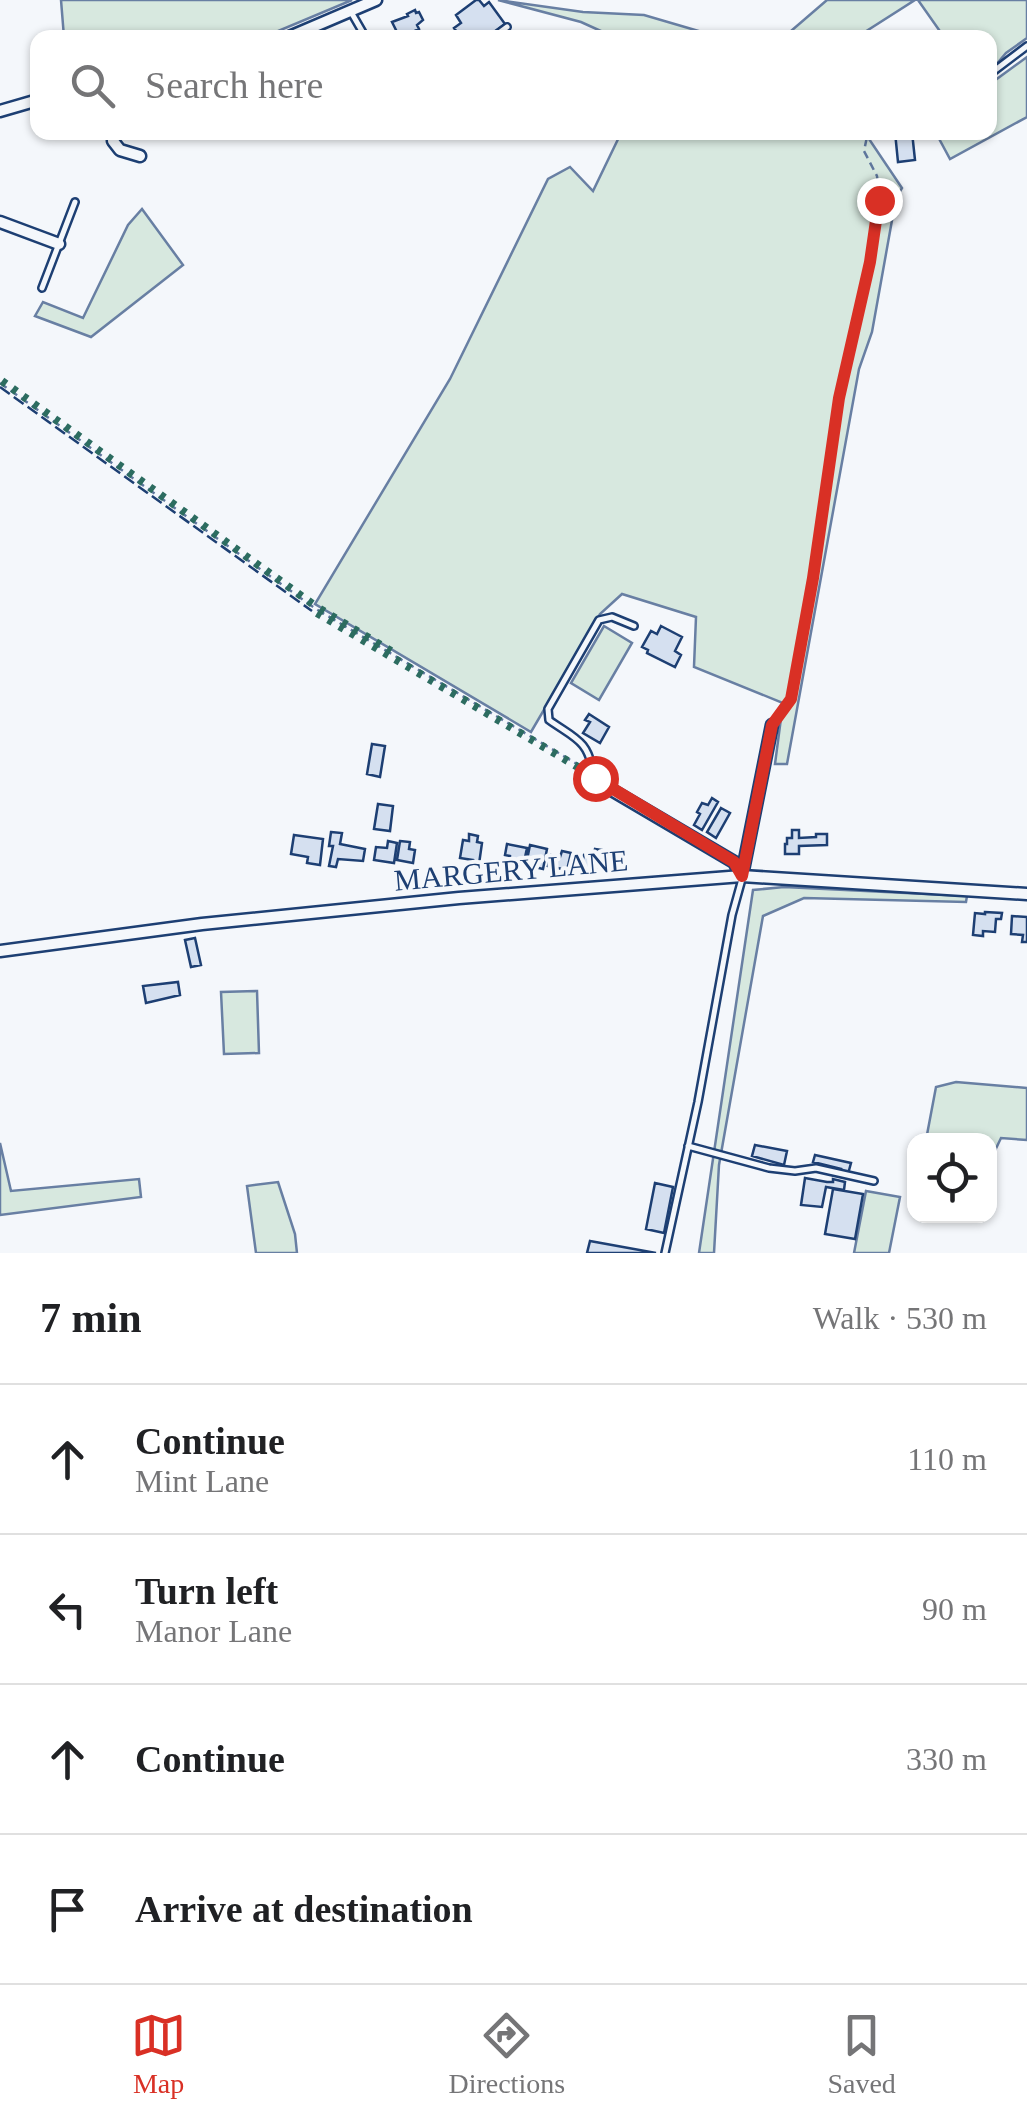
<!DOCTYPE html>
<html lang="en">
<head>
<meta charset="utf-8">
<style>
  body { margin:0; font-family:Georgia,serif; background:#f2f2f2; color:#202124 }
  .controls { position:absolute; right:30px; bottom:30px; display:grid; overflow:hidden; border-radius:20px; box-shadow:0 2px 8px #0004 }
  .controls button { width:90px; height:90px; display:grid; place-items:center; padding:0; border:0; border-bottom:2px solid #e0e0e0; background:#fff; color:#202124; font:50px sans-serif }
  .stop { position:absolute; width:30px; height:30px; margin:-22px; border:8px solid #d93025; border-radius:50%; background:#fff }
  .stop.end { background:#d93025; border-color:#fff; box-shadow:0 2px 10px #0008 }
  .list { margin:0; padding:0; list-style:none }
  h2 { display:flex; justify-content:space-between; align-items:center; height:130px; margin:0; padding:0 40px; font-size:42px }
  h2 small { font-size:32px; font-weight:400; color:#757577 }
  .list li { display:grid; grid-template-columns:65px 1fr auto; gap:30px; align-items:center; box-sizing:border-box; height:150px; padding:0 40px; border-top:2px solid #e0e0e0 }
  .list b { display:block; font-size:38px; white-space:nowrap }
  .list p { margin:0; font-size:32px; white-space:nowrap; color:#757577 }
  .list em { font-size:32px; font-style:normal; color:#757577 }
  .icon { flex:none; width:55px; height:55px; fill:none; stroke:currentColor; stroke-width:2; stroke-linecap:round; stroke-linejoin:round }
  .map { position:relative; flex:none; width:1027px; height:1253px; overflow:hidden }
  .search { position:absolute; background:#fff; box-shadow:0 2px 8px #0004; left:30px; right:30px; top:30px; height:110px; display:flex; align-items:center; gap:25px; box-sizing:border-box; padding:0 35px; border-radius:20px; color:#757577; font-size:38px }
  .sheet { height:730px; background:#fff }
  nav { display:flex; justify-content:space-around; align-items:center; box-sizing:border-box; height:140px; border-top:2px solid #e0e0e0; background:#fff; font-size:28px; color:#757577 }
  nav a { display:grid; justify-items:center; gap:5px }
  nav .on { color:#d93025 }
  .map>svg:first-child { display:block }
</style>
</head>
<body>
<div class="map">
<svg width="1027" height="1253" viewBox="0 0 1027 1253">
  <rect width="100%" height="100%" fill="#f4f7fb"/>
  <path fill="#d7e8df" stroke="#687fa3" stroke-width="2.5" d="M 61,0 L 352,0 L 264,37 L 64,37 Z
    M 498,0 L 583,12 L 644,15 L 719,37 L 614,37 L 581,22 Z
    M 827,0 L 915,0 L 857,37 L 784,37 Z
    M 918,0 L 1027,0 L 1027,38 L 1006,53 L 990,72 L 990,38 L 944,37 Z
    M 1027,57 L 1027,117 L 950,159 L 936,133 L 990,132 L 990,84 Z
    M 621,133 L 865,133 L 902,188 L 896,198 L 872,332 L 859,369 L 787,764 L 775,764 L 783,703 L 694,667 L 696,617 L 622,594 L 600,614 L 531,732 L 315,604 L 450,379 L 548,179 L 570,167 L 593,191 Z
    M 142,209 L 183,265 L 91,337 L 35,316 L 43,302 L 83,318 L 128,225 Z
    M 604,626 L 632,643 L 599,700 L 571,683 Z
    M 784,887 L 967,896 L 966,902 L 804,898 L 763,916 L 719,1165 L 714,1253 L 699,1253 L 753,890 Z
    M 257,991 L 259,1053 L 224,1054 L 221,992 Z
    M 956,1082 L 1027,1088 L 1027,1140 L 1001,1138 L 990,1161 L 990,1140 L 926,1140 L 936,1087 Z
    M 0,1143 L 11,1191 L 139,1179 L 141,1197 L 0,1215 Z
    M 278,1182 L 295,1234 L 297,1253 L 256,1253 L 247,1186 Z
    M 866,1191 L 900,1197 L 889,1253 L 854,1253 Z"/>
  <path fill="#d5e0f0" stroke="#1d3f73" stroke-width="2.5" d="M 476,0 L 479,0 L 484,6 L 489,2 L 505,24 L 487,38 L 461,38 L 454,28 L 461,23 L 456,15 Z
    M 415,10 L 416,13 L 419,12 L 423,20 L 417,25 L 419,29 L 400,38 L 392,22 L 408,16 L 407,14 Z
    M 895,132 L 912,132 L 915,160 L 898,162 Z
    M 661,626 L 682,637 L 675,651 L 681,655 L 675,667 L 647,653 L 648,650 L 642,647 L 651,631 L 657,634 Z
    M 589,714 L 609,727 L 600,743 L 583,733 L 590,722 L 585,720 Z
    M 372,744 L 385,746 L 380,777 L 367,774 Z
    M 712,798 L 718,802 L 702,830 L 694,825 L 700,814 L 697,812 L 702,803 L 708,805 Z
    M 378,804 L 393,806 L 390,831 L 374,829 Z
    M 721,808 L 730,813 L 716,838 L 707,832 Z
    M 792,830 L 799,830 L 799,838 L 816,837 L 816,834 L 827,834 L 827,845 L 799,846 L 799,854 L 785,854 L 785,844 L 787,844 L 787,838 L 792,838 Z
    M 331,832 L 342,833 L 340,844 L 365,849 L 363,861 L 338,859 L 336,867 L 329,866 L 333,846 L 329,846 Z
    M 469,834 L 478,836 L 477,842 L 482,843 L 479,864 L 472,863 L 473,860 L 460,858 L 463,840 L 469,841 Z
    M 294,835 L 323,839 L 320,865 L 307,863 L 308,857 L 291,854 Z
    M 388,841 L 397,843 L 394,863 L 374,860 L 376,847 L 387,848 Z
    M 400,841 L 410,842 L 409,849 L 415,850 L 413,863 L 397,860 Z
    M 507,844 L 527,848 L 524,862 L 510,859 L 510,856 L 505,855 Z
    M 530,845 L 547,849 L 543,869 L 526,865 Z
    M 595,849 L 602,850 L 597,872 L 569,868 L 571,856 L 583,859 L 584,855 L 593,857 Z
    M 562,851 L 571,853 L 567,870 L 548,866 L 551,855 L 560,857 Z
    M 985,912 L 1002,913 L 1001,919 L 996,919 L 995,932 L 983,931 L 983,936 L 973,935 L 975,913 L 985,914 Z
    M 1012,916 L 1027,917 L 1027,942 L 1022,942 L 1023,935 L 1011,934 Z
    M 195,938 L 201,965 L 191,967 L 185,940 Z
    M 178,982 L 180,995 L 146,1003 L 143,986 Z
    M 755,1145 L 787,1151 L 784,1165 L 752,1156 Z
    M 815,1155 L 851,1163 L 848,1174 L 840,1172 L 841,1169 L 813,1162 Z
    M 805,1178 L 827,1182 L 833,1182 L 833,1179 L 845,1182 L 844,1190 L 826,1187 L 822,1207 L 801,1205 Z
    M 655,1183 L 673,1187 L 664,1233 L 646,1229 Z
    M 833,1189 L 863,1194 L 855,1239 L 825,1234 Z
    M 590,1241 L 656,1253 L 587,1253 Z"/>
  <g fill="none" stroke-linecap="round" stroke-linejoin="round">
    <defs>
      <path id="lane" d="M 351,12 L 366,38
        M 492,38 L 507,27
        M 990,74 L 1027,46
        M 42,288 L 75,202
        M 593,774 C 589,740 574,738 549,720 L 548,709 L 599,620 L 612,617 L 634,626
        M 688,1146 L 769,1168 L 795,1171 L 816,1168 L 874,1181
        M 665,1253 L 698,1102 L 732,915 L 742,879"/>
      <path id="street" d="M 287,38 L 376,0
        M 0,111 L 38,100
        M 114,132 L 113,141 L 120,150 L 140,156
        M 0,222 L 59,244
        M 593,774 L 598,782 L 734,862 L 742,876
        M 742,875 L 772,725
        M 0,951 L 202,924 L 459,898 L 742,876 L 1027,894"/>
    </defs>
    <use href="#lane" stroke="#1d3f73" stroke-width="10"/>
    <use href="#street" stroke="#1d3f73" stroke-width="15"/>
    <path stroke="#5e769c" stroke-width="2.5" stroke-dasharray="8 5" stroke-linecap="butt" d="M 0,383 L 316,609 L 582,767
      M 779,716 L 791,699 L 813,579 L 839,398 L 870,263 L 879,200 L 877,176 L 864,151 L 868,132"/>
    <use href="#lane" stroke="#f4f7fb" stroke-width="5"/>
    <use href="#street" stroke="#f4f7fb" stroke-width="10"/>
    <path stroke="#2c6c60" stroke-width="8" stroke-dasharray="5 8" stroke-linecap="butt" d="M 2,381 L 314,605
      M 320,609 L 391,651
      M 317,613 L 588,773"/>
    <path stroke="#1d3f73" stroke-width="2.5" stroke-dasharray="12 5" stroke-linecap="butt" d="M 0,387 L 312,611"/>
  </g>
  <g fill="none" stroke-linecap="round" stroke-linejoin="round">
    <path stroke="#d93025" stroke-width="12" d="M 595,778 L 734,862 L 742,876 L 772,725 L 791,699 L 813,578 L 839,398 L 870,262 L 879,200"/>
  </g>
  <g text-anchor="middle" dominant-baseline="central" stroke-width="8" stroke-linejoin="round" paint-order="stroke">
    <g font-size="30" fill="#1d3f73" stroke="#f4f7fb">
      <text transform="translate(511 870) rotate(-5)">MARGERY LANE</text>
    </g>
  </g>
</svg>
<div class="controls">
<button><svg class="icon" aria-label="locate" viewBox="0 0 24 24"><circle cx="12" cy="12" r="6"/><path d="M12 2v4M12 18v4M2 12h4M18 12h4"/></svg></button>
</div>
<div class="stop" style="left:595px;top:778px"></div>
<div class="stop end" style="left:879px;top:200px"></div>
<div class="search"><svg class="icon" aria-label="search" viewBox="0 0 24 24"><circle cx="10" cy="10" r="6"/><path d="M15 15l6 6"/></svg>Search here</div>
</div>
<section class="sheet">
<h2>7 min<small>Walk · 530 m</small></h2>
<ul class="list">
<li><svg class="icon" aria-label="ahead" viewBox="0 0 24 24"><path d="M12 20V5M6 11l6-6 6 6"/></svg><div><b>Continue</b><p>Mint Lane</p></div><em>110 m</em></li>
<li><svg class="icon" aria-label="left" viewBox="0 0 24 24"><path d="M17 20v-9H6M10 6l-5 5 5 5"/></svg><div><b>Turn left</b><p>Manor Lane</p></div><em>90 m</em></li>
<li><svg class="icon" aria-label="ahead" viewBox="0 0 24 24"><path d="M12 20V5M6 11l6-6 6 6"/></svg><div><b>Continue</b></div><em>330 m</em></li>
<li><svg class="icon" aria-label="arrive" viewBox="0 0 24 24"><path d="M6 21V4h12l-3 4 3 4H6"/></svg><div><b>Arrive at destination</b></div></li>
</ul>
</section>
<nav>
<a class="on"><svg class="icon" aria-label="map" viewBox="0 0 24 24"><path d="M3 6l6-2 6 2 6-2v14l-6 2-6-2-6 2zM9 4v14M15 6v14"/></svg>Map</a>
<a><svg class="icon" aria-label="directions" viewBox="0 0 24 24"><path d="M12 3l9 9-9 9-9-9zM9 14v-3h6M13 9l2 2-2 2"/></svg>Directions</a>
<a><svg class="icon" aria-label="saved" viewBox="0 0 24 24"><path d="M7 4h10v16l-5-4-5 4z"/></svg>Saved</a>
</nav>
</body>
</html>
